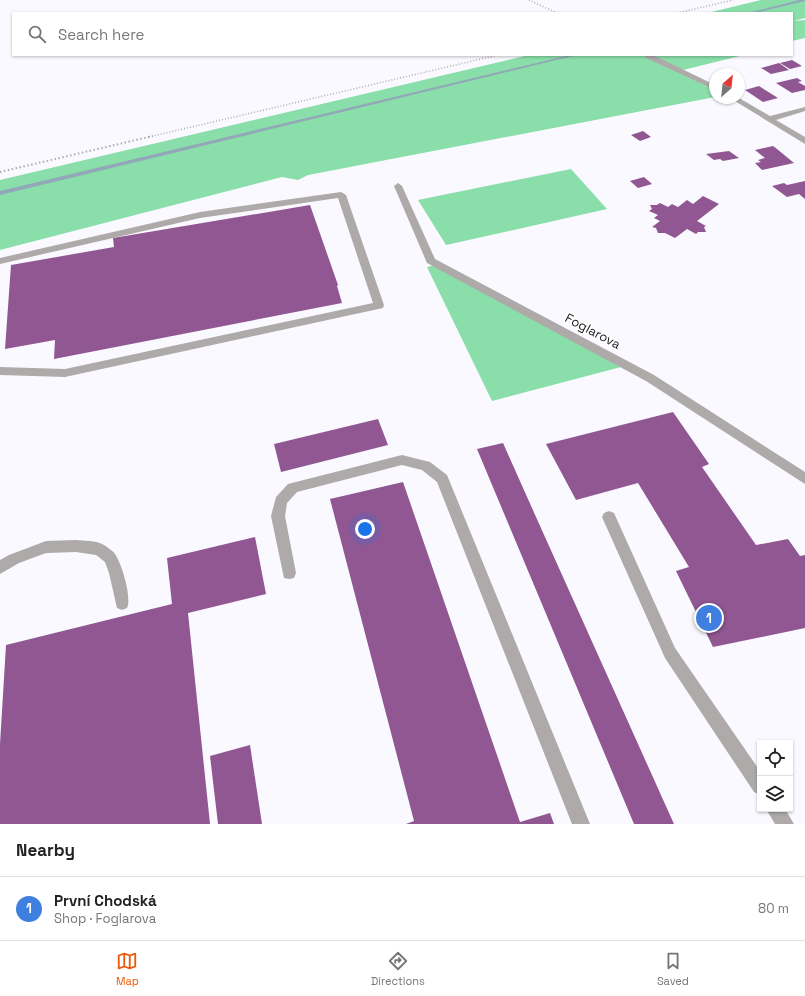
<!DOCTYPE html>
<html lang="en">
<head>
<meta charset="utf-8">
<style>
  body { margin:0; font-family:"Space Grotesk",sans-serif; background:#f6f6f6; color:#222 }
  .controls { position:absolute; right:12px; bottom:12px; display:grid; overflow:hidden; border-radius:0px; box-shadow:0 1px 3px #0004 }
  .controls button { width:36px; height:36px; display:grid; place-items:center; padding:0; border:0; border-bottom:1px solid #e0e0e0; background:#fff; color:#222; font:20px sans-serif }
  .compass { position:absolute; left:709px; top:68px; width:36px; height:36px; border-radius:50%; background:#fff; box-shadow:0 1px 3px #0004; rotate:27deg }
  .you { position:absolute; left:365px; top:529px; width:14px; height:14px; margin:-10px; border:3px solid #fff; border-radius:50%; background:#1a73e8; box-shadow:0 0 0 6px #1a73e833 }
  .badge { display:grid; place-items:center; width:26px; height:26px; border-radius:50%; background:#ea580c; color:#fff; font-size:13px; font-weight:700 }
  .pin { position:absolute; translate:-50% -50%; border:2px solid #fff; box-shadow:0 1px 4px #0006 }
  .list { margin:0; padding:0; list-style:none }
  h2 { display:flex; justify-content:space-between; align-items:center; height:52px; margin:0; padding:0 16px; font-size:17px }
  h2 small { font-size:13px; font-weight:400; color:#767676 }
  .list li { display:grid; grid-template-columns:26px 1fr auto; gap:12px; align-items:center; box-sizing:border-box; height:64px; padding:0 16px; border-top:1px solid #e0e0e0 }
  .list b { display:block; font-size:15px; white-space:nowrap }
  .list p { margin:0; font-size:13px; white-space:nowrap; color:#767676 }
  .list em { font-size:13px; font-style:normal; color:#767676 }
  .icon { flex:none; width:22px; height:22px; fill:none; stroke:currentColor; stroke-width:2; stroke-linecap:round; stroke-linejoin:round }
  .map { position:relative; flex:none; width:805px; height:824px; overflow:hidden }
  .search { position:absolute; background:#fff; box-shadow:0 1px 3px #0004; left:12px; right:12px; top:12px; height:44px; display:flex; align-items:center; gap:10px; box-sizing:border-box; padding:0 14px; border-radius:0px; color:#767676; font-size:15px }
  .sheet { height:116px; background:#fff }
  nav { display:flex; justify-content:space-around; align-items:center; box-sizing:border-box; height:56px; border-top:1px solid #e0e0e0; background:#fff; font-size:11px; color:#767676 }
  nav a { display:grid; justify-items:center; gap:2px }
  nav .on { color:#ea580c }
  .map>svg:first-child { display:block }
</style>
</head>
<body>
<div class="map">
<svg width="805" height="824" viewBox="0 0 805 824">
  <rect width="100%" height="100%" fill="#f9f9ff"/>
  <path fill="#8adea9" d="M 761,0 L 805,0 L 805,18 L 794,21 L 805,20 L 805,38 L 792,41 L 792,13 L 707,13 Z
    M 529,55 L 744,55 L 683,70 L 653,56 L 646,57 L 715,90 L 715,97 L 308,175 L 298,180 L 282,177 L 0,250 L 0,180 Z
    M 571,169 L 607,209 L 446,245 L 418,200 Z
    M 436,265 L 621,367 L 492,401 L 427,267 Z"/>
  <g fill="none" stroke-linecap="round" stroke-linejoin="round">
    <path fill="#92a7b7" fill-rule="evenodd" d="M 799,0 L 805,0 L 805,1 L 755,13 L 748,13 Z
      M 570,55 L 577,55 L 0,195 L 0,191 Z"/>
  </g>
  <path fill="#915792" d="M 792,60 L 802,66 L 790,69 L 780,63 Z
    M 779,63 L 789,70 L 771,74 L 761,68 Z
    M 797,78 L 802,81 L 798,82 L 805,86 L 805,90 L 792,93 L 776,83 Z
    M 759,86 L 778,98 L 763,102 L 745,90 Z
    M 643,131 L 651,137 L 640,141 L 631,135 Z
    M 773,146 L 777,149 L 794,163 L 762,170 L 755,163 L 761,162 L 758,160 L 765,158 L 755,150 Z
    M 729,151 L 739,158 L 723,161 L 720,159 L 714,160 L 706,154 Z
    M 644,177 L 652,184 L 638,188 L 630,181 Z
    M 805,181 L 805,199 L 799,194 L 787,197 L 772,186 L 784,183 L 787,185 Z
    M 703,196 L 719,204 L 697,221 L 706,226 L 704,227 L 706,232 L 698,232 L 696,234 L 687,229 L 675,238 L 665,233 L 658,233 L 656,228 L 652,227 L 660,221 L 654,218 L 658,215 L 649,211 L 652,209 L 650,205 L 657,205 L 660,203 L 668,207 L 672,204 L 678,207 L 687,200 L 693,204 Z
    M 310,205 L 338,285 L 337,286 L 342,303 L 54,359 L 55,340 L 5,349 L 11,265 L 114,247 L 113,238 Z
    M 673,412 L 709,464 L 702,467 L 756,545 L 788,539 L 800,556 L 805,555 L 805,628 L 713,647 L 676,571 L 689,567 L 638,483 L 576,500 L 546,444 Z
    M 378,419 L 388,445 L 281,472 L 274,444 Z
    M 503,443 L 536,517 L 674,824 L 634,824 L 477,449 Z
    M 403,482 L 520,822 L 550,813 L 554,824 L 406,824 L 414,821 L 330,499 Z
    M 255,537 L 266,594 L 188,613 L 210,824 L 0,824 L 0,744 L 6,645 L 172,604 L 167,558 Z
    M 250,745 L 262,824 L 218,824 L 210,756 Z"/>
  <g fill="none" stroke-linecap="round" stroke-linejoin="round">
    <path stroke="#acacb1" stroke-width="1.5" stroke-dasharray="1 2" stroke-linecap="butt" d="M 529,0 L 557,13
      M 677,13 L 733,0
      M 149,137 L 498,55"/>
    <path stroke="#acacb1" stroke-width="2" stroke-dasharray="1.5 2.5" stroke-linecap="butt" d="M 0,172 L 153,136"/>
    <path fill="#adaaa9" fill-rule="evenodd" d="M 646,55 L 653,55 L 715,85 L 715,90 L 646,58 Z
      M 730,98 L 739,98 L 770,116 L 805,107 L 805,111 L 776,120 L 805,137 L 805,144 Z
      M 398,183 L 402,186 L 435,259 L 654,375 L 805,472 L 805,484 L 646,381 L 427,263 L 394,186 Z
      M 341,192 L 346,195 L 384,305 L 383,308 L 65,377 L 0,375 L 0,367 L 65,369 L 373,303 L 338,198 L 200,218 L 0,264 L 0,258 L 200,212 Z
      M 402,455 L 430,462 L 447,475 L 590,824 L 572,824 L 437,482 L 422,470 L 402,465 L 297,492 L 287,503 L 285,516 L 296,573 L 294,578 L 289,579 L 284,578 L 271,516 L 276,497 L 288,484 Z
      M 609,511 L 614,513 L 675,648 L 760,771 L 760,795 L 754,792 L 665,658 L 602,517 L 604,513 Z
      M 76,540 C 84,541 96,540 104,545 C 107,547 113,551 115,554 C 122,564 132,598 127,608 L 122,610 L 117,608 L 109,573 L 105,562 L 96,555 L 76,552 L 46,553 L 19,563 L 0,574 L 0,560 L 9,555 L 46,541 Z
      M 766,809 L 785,809 L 794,824 L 775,824 Z"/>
  </g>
  <g text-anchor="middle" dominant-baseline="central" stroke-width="4" stroke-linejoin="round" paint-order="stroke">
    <g font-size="13" fill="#1c1c1e" stroke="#fff">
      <text transform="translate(593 331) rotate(28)">Foglarova</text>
    </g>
  </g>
</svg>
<div class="controls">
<button><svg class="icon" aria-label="locate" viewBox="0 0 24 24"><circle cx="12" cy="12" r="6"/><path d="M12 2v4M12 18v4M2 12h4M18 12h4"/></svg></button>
<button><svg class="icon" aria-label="layers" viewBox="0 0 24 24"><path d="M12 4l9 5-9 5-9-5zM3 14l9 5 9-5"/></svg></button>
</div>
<svg class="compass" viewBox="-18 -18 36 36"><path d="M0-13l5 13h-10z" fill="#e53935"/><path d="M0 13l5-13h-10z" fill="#767676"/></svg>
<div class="you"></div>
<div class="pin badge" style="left:709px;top:618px;background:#3f7fe0">1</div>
<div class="search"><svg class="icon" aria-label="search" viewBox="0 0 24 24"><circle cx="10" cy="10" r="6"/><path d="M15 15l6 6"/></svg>Search here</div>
</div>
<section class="sheet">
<h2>Nearby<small></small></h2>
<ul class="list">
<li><span class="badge" style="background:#3f7fe0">1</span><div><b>První Chodská</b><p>Shop · Foglarova</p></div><em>80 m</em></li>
</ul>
</section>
<nav>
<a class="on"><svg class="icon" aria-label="map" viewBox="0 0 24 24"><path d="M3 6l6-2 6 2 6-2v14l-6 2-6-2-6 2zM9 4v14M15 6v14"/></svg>Map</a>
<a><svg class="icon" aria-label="directions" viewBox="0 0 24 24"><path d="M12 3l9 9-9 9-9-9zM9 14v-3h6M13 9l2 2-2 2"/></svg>Directions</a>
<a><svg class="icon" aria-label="saved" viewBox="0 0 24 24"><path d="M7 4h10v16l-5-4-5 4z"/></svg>Saved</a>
</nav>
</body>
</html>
